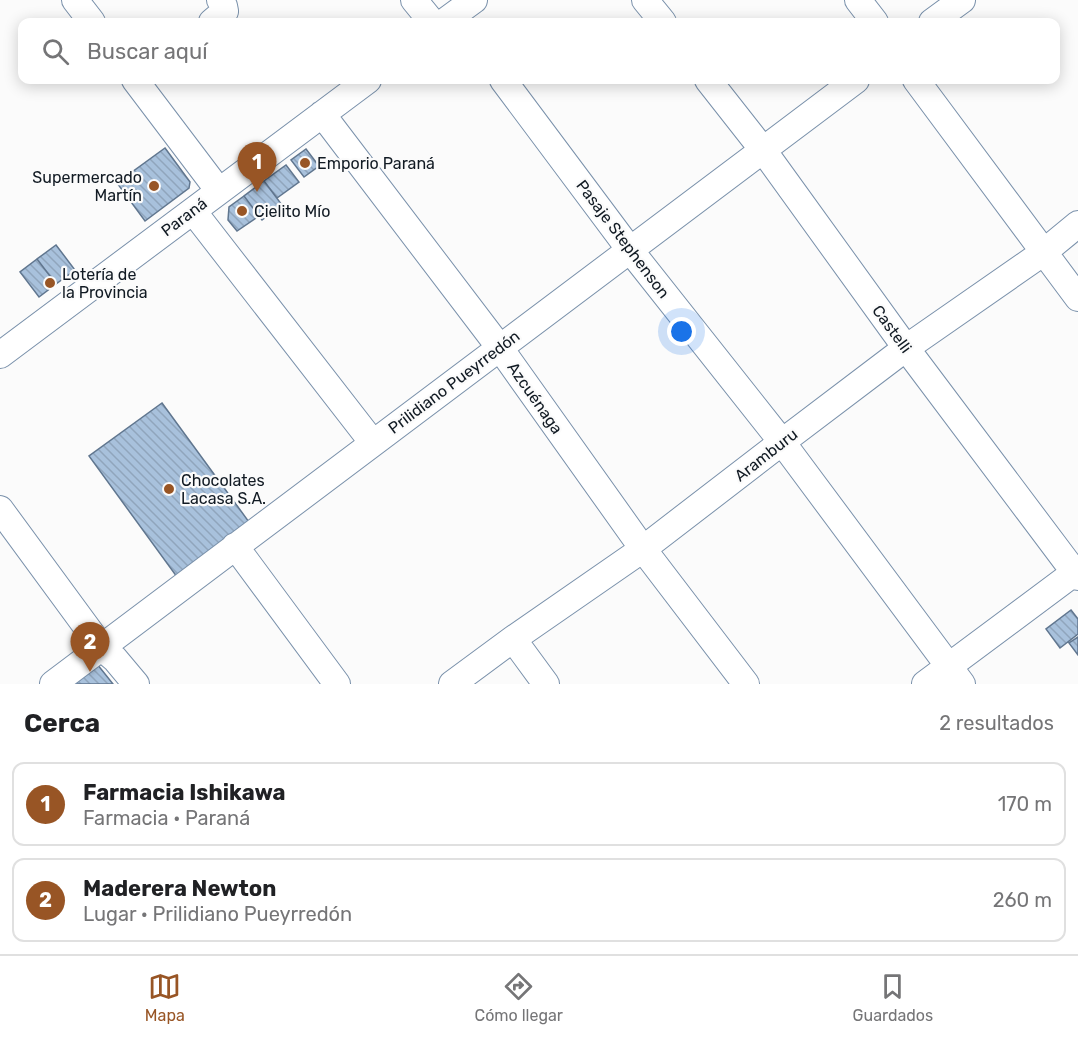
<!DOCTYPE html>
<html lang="es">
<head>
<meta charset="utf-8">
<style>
  body { margin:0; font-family:Rubik,sans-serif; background:#f2f2f2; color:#202124 }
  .you { position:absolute; left:682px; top:332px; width:21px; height:21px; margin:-15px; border:4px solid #fff; border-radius:50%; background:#1a73e8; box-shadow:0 0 0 9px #1a73e833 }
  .badge { display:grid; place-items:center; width:39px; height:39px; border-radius:50%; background:#985525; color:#fff; font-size:20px; font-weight:700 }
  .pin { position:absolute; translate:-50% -50px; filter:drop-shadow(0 2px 3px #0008) }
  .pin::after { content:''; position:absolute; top:32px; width:21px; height:18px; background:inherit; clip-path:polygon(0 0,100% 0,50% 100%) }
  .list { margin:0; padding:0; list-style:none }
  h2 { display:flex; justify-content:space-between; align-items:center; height:78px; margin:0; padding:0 24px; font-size:26px }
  h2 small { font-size:20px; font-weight:400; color:#757577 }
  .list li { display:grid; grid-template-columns:39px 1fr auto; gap:18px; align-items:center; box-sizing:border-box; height:84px; margin:0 12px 12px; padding:0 12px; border:2px solid #e0e0e0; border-radius:12px }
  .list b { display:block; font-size:22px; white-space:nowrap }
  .list p { margin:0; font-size:20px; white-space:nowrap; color:#757577 }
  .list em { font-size:20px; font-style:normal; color:#757577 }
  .icon { flex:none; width:33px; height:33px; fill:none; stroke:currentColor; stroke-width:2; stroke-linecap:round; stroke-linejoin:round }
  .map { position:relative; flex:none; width:1078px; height:684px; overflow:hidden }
  .search { position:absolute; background:#fff; box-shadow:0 3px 15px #0003; left:18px; right:18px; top:18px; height:66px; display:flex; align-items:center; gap:15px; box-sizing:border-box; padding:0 21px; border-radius:12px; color:#757577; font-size:22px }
  .sheet { height:270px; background:#fff }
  nav { display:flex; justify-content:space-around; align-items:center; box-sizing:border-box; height:84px; border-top:2px solid #e0e0e0; background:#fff; font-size:16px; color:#757577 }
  nav a { display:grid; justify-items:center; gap:3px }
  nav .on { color:#985525 }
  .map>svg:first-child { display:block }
</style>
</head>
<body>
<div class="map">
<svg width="1078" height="684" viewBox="0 0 1078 684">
  <defs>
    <pattern id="building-back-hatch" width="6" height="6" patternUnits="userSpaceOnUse" patternTransform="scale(1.5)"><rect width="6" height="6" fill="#a8c1dc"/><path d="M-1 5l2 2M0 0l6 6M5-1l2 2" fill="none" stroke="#90a5bc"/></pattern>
  </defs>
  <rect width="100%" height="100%" fill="#fbfbfb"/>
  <path fill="url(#building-back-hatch)" stroke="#60768f" stroke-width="1.5" d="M 165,148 L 190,182 L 189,188 L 145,221 L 117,183 Z
    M 306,149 L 319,166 L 304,177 L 291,160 Z
    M 286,165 L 299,182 L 277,198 L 264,181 Z
    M 264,181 L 282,205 L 262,220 L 244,196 Z
    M 244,196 L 259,216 L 237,231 L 228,220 L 229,207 Z
    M 56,245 L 75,270 L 56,284 L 37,259 Z
    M 37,259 L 56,284 L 39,297 L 20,272 Z
    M 162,403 L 249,522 L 177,577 L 89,456 Z
    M 1071,610 L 1078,619 L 1078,634 L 1060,648 L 1046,629 Z
    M 1078,637 L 1078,655 L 1069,643 Z
    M 93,659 L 113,684 L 60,684 Z"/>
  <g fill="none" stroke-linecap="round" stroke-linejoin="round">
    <defs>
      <path id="minor" d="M 75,0 L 92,22
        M 414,0 L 432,22
        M 645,0 L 663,22
        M 858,0 L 875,22
        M 212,22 L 225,11 L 224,6 L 220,0
        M 444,22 L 474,0
        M 932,22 L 962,0
        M 135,80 L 219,191
        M 503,80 L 630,250 L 782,442 L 962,684
        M 708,80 L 763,150 L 906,348 L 1078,577
        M 916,80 L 1078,298
        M 322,114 L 500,348 L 643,549 L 746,684
        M 193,211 L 373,443
        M 0,355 L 368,80
        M 0,509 L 102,648 L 115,659 L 136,684
        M 235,546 L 337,684
        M 513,639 L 546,684
        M 53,684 L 856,80
        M 452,684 L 513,639 L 643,549 L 782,442 L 906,348 L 1044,252 L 1078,224
        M 925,684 L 1078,570"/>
    </defs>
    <use href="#minor" stroke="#7a91ab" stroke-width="28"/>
    <use href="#minor" stroke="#fff" stroke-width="26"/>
  </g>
  <g fill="#985525" stroke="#fbfbfb" stroke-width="2">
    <circle cx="305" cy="163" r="6"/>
    <circle cx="154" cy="186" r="6"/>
    <circle cx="242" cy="211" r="6"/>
    <circle cx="50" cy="283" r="6"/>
    <circle cx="169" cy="489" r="6"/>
  </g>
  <g text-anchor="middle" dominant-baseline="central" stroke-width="4.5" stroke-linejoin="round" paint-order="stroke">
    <g font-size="16" fill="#111a23" stroke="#fbfbfb" text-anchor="start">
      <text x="317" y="163">Emporio Paraná</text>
      <text x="142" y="177" text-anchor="end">Supermercado<tspan x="142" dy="18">Martín</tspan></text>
      <text x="254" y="211">Cielito Mío</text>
      <text x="62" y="274">Lotería de<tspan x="62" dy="18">la Provincia</tspan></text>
      <text x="181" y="480">Chocolates<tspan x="181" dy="18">Lacasa S.A.</tspan></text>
    </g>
    <g font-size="16" fill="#111a23" stroke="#fbfbfb">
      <text transform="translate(184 217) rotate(-37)">Paraná</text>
      <text transform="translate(623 239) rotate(53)">Pasaje Stephenson</text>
      <text transform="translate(892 329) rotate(54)">Castelli</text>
      <text transform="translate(454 382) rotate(-37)">Prilidiano Pueyrredón</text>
      <text transform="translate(535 398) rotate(55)">Azcuénaga</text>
      <text transform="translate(766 455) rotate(-38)">Aramburu</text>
    </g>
  </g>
</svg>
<div class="you"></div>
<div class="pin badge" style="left:257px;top:192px">1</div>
<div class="pin badge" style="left:90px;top:672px">2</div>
<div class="search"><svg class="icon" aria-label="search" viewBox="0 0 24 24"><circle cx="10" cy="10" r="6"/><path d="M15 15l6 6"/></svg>Buscar aquí</div>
</div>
<section class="sheet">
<h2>Cerca<small>2 resultados</small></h2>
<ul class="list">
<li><span class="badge">1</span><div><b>Farmacia Ishikawa</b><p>Farmacia · Paraná</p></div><em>170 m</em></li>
<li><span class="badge">2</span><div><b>Maderera Newton</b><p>Lugar · Prilidiano Pueyrredón</p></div><em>260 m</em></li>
</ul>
</section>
<nav>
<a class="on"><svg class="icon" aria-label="map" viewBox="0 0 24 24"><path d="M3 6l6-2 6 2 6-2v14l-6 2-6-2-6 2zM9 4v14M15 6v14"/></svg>Mapa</a>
<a><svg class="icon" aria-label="directions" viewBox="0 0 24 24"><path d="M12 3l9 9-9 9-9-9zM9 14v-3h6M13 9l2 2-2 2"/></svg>Cómo llegar</a>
<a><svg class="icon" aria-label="saved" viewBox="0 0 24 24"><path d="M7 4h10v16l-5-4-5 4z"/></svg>Guardados</a>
</nav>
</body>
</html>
